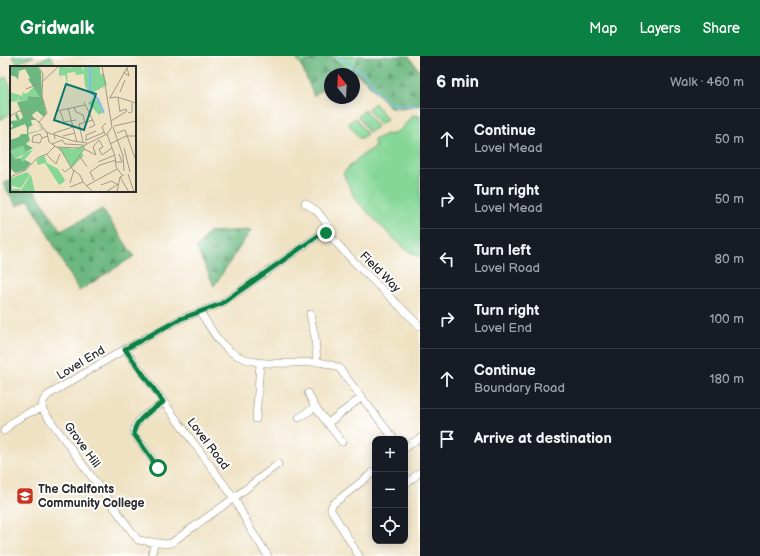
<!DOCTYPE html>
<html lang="en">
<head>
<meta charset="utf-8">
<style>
  body { margin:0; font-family:"Balsamiq Sans",sans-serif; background:#20242c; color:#f1f3f6 }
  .controls { position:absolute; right:12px; bottom:12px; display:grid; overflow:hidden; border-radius:8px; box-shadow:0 2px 10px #0003 }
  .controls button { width:36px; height:36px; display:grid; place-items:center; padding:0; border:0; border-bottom:1px solid #363941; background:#171b24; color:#f1f3f6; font:20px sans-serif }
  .compass { position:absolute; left:324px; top:12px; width:36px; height:36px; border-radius:50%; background:#171b24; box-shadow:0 2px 10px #0003; rotate:342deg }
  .stop { position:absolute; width:12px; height:12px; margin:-9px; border:3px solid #0b8043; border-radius:50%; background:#fff }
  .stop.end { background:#0b8043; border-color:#fff; box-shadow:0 1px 4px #0008 }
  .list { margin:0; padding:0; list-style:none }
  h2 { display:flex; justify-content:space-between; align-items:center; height:52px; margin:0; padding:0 16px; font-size:17px }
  h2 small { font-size:13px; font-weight:400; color:#9ea1a6 }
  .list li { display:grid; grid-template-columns:26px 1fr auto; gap:12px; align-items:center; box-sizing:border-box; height:60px; padding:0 16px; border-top:1px solid #363941 }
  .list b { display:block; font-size:15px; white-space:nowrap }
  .list p { margin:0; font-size:13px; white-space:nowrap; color:#9ea1a6 }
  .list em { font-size:13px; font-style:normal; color:#9ea1a6 }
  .icon { flex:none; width:22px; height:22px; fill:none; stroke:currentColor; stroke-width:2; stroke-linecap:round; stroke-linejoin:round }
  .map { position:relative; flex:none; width:420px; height:500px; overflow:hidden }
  header { display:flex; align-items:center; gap:24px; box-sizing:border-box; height:56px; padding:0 20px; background:#0b8043; color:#fff }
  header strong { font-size:19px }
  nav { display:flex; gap:22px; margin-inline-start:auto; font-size:14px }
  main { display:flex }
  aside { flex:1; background:#171b24 }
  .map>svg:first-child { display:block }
</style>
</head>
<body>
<header>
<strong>Gridwalk</strong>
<nav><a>Map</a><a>Layers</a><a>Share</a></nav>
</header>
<main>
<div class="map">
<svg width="420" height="500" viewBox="0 0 420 500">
  <defs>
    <pattern id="forest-firs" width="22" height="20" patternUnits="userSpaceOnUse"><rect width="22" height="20" fill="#6cb880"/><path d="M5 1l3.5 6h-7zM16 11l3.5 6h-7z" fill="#599669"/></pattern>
  </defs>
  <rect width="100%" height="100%" fill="#fff"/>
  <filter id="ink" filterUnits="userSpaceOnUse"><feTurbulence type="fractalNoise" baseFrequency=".025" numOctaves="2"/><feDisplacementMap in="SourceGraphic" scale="8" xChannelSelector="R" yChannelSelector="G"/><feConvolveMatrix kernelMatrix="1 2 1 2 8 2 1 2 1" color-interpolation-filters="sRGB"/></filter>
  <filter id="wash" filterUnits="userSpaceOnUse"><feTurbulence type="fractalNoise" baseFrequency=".012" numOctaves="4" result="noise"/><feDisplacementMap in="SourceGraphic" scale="16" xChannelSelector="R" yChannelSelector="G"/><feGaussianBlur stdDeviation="0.9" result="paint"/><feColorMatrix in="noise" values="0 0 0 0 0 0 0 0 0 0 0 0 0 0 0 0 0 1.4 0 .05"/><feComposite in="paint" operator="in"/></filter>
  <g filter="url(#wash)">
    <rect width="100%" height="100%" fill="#efe2c3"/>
    <path fill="#86d797" stroke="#588161" d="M 12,0 L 34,0 L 17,7 Z
      M 49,0 L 51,0 L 57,11 L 33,11 L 32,9 Z
      M 295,0 L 317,0 L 301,9 Z
      M 329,0 L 360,0 L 351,16 Z
      M 6,21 L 11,31 L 11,57 L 0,64 L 0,24 Z
      M 375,47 L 387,63 L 380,69 L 368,53 Z
      M 365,54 L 377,71 L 369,76 L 358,60 Z
      M 413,59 L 420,60 L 420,201 L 408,195 L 389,178 L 355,143 L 343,117 L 358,102 L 375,91 L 374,84 L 386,78 L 391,79 L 401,73 Z
      M 356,62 L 367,78 L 360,83 L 348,67 Z"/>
    <path fill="url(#forest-firs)" stroke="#4c7256" d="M 317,0 L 329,0 L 349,15 L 344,18 L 330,18 L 330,27 L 314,40 L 301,9 Z
      M 360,0 L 409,0 L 420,16 L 420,49 L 400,52 L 390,51 L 364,23 L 351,14 Z
      M 11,124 L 11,135 L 35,135 L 61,175 L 102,153 L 134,200 L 79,235 L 29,144 L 17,150 L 3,128 Z
      M 251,174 L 214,230 L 197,193 L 208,176 Z"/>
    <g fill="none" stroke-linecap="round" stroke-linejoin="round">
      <path stroke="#81bbf3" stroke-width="1.5" d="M 337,0 L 367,20 L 376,34 L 391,48 L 420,50"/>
    </g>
  </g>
  <g filter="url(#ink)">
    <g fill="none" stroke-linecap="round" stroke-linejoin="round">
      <defs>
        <path id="street" d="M 305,147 L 317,155 L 327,168 L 327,177
          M 327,177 L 358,210 L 420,270
          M 200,256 C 208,267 214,280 223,289 C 242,309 269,308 294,307 C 313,306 321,304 339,312 L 394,383
          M 310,258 L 315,282 L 317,305
          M 125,293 L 234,442 L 251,474 L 268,500
          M 308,337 L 315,351 L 342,386
          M 42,353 L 138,484 L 166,488 L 171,487 L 234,442 L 278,408
          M 299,362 L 315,351
          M 256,363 L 260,307
          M 328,367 L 362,341
          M 4,375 C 14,363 27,356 42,353 L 43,345 L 48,339 L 125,293 L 180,263 L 221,248 L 322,177 L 327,177
          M 405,392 L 420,382
          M 158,411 L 134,378 C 133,363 152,355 163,347
          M 405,429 L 420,416
          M 152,500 L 154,486
          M 359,500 L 331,454 L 331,451 L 333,448 L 375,415"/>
      </defs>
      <use href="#street" stroke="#8d8677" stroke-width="8"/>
      <use href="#street" stroke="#fff" stroke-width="7"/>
    </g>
  </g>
  <g fill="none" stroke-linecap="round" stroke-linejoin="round" filter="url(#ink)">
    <path stroke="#0b8043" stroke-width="5" d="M 158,412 L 134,378 C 134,363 152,355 163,346 L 125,293 L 180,263 L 221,248 L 322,177 L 326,177"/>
  </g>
  <defs>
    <symbol id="school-square" viewBox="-11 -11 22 22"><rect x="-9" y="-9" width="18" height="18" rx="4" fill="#c8321e" stroke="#fff"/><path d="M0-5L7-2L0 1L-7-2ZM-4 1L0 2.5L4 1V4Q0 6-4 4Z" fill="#fff"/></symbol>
  </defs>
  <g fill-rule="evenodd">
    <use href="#school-square" x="15" y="430" width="20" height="20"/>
  </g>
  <g text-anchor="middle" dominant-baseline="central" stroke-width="4" stroke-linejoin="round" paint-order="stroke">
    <g font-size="12" fill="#2b2b2b" stroke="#fff">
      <text transform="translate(380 216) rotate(45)">Field Way</text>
      <text transform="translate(81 307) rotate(-31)">Lovel End</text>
      <text transform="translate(208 388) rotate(53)">Lovel Road</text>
      <text transform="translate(82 389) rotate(54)">Grove Hill</text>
    </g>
    <g font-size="12" font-weight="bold" fill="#2b2b2b" stroke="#fff" text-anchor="start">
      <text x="38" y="433">The Chalfonts<tspan x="38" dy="14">Community College</tspan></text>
    </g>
  </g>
  <g transform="translate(10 10)">
    <rect width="126" height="126" fill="#efe2c3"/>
    <path d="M 49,0 L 62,0 L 56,2 L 71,0 L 74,6 L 73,0 L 90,0 L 90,8 L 94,8 L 97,19 L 80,28 L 75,20 L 74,8 L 66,9 L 65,6 L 57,7 L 58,22 L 55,9 L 49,10 ZM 24,21 L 29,25 L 30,31 L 18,30 L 18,34 L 9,35 L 7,30 L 8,35 L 0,36 L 0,26 L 12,30 L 13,26 L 16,28 ZM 84,32 L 88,35 L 93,46 L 89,49 L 78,37 ZM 76,79 L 71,87 L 74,89 L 62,102 L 48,81 L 64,83 ZM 14,80 L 16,86 L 23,84 L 12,97 L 10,93 L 14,88 L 5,93 L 0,83 ZM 34,89 L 37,97 L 48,103 L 55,114 L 54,116 L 49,119 L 35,97 L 28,99 L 26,94 ZM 17,106 L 20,109 L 13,119 L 8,109 L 13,119 L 11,122 L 2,120 L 2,123 L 11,123 L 9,126 L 0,126 L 1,112 ZM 21,109 L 25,126 L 10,126 L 20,110 Z" fill="#86d797"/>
    <path d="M 0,0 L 27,0 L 31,6 L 32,29 L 36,47 L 34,51 L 27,45 L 22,49 L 25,54 L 21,54 L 22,59 L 25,58 L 19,61 L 18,67 L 32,64 L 28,57 L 33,64 L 18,68 L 20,74 L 16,78 L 23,82 L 16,86 L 13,80 L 0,84 L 5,93 L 10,92 L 12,96 L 15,94 L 21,97 L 15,104 L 5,107 L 0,102 L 0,74 L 9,71 L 11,68 L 17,68 L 17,62 L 15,58 L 0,64 L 3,59 L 0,57 L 0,55 L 10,54 L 7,54 L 5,49 L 7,47 L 10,54 L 13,51 L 7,36 L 18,34 L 18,30 L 30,31 L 18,13 L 20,12 L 15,3 L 9,5 L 8,14 L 6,11 L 0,9 Z" fill="#6cb880"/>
    <path fill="none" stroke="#81bbf3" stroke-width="2" d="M 80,0 L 80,26 L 88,33 L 94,47"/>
    <path fill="none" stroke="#a19986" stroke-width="1" d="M 28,0 L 33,8 L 32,30 L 37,47 L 29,56M 92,0 L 102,61M 113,6 L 119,10 L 117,2M 33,15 L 49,0M 16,23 L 31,17M 110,26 L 115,14M 99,32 L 107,31 L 126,37M 100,32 L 118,0M 108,32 L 110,46M 74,36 L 85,59 L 79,62M 64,41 L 66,46 L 73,49 L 75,56M 58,42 L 67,76M 47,45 L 75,39M 50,45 L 54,56 L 66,54M 118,47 L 122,46 L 122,37M 0,50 L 9,45 L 15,46 L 29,56M 101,55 L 117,45 L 116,43 L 110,45M 29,56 L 37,67 L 39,76 L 51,84 L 62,103 L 70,109 L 73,116 L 83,126M 104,60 L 126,55M 103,61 L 113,90 L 114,105M 36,66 L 63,75 L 77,77M 107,67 L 115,64 L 125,92M 95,68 L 92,61 L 96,57M 97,68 L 105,90 L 106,101 L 112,109M 53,70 L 65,67M 32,72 L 30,68 L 23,70 L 22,76 L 30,77 L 32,72 L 38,70M 45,73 L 44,67 L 63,61M 76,74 L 95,66M 76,75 L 76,69 L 86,65M 73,76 L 69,58 L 83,54M 42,78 L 52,74 L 55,78 L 73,79M 100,78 L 116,70 L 126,70M 47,81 L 69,82 L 97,68 L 102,61M 114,82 L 120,106M 74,83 L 86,89 L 83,81 L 89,74 L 93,81 L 89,83 L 92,89 L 102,82M 36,88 L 46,98 L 50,88M 69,89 L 77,101M 88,96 L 105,89M 105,96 L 112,96 L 109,88M 61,101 L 75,82M 52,103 L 55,106 L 61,101M 118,108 L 124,126M 0,111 L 16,104 L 27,92 L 37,88 L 45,80M 110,111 L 119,126M 84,114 L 80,106 L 90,99 L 106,94M 60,117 L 64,104M 91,119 L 101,115 L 107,118M 76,120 L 107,103M 60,121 L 73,116M 96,126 L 108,118M 107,126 L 110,111 L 114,109"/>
    <path fill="#0f766e" fill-opacity="0.15" stroke="#0f766e" stroke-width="2" d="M 56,18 L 86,28 L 74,64 L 44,54 Z"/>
    <rect width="126" height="126" fill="none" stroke="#2b2b2b" stroke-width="2"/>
  </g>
</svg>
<div class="controls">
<button>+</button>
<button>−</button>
<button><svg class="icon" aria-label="locate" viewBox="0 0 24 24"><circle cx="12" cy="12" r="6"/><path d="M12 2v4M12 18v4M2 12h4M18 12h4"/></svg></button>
</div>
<svg class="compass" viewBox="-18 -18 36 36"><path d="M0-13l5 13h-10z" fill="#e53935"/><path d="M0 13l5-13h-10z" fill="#9ea1a6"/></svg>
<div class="stop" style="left:158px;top:412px"></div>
<div class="stop end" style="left:326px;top:177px"></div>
</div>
<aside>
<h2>6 min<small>Walk · 460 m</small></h2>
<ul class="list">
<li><svg class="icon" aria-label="ahead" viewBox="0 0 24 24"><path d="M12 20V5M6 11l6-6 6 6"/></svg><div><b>Continue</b><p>Lovel Mead</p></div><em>50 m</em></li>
<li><svg class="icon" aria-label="right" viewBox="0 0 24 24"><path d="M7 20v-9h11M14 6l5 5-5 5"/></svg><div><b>Turn right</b><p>Lovel Mead</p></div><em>50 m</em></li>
<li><svg class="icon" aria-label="left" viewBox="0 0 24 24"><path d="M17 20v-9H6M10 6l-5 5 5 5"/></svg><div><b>Turn left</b><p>Lovel Road</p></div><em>80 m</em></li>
<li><svg class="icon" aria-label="right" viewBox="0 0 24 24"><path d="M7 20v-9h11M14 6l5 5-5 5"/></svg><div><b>Turn right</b><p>Lovel End</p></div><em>100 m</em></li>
<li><svg class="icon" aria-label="ahead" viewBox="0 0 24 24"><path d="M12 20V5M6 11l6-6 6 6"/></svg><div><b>Continue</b><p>Boundary Road</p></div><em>180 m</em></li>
<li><svg class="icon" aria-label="arrive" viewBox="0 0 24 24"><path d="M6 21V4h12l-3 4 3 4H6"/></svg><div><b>Arrive at destination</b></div></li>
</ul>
</aside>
</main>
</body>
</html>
